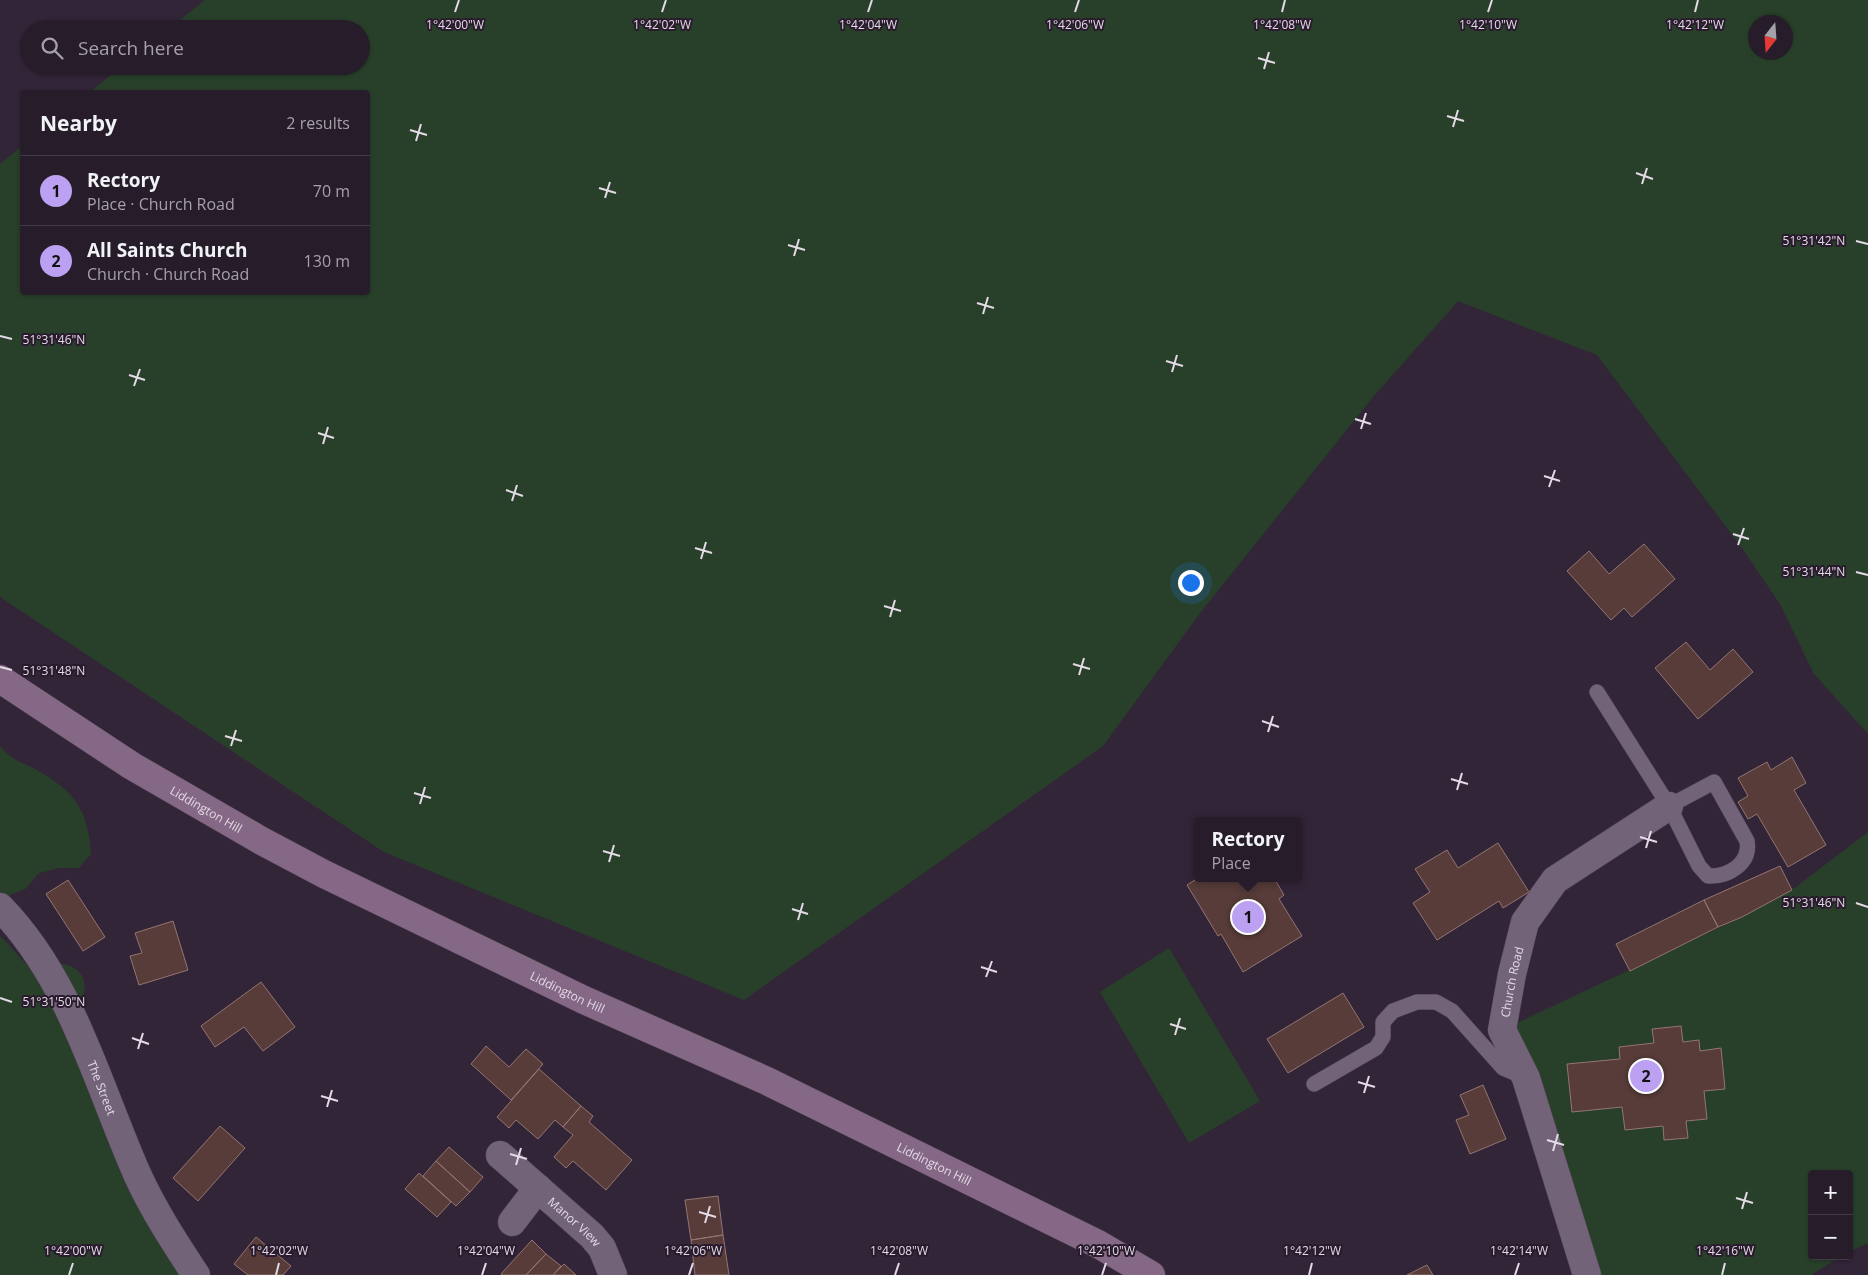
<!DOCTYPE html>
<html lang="en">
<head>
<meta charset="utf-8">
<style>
  body { margin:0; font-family:"Open Sans",sans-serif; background:#2e2532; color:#f1f3f6 }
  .controls { position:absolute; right:15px; bottom:15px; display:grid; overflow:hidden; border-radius:5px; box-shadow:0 1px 4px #0004 }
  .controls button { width:45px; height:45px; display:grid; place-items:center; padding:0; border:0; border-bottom:1px solid #423a47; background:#261c2a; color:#f1f3f6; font:25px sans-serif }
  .compass { position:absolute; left:1748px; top:15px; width:45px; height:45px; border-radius:50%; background:#261c2a; box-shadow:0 1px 4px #0004; rotate:197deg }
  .you { position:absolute; left:1190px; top:582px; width:18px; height:18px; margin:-12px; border:4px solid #fff; border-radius:50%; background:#1a73e8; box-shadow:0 0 0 8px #1a73e833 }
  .badge { display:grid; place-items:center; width:32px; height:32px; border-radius:50%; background:#bca0f2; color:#111; font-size:16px; font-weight:700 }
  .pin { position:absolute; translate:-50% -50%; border:2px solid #fff; box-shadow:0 1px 5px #0006 }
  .popup { position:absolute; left:1194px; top:817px; width:108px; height:65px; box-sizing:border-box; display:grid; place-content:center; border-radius:5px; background:#261c2a; filter:drop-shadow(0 1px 4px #0005); font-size:16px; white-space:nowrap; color:#a4a1a8 }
  .popup b { font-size:19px; color:#f1f3f6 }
  .popup::after { content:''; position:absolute; left:50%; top:100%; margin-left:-10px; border:10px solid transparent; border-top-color:#261c2a }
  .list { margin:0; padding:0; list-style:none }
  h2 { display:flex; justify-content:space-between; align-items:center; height:65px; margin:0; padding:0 20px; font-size:21px }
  h2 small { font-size:16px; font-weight:400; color:#a4a1a8 }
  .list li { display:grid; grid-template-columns:32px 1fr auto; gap:15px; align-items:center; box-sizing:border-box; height:70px; padding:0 20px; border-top:1px solid #423a47 }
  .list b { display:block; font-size:19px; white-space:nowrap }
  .list p { margin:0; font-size:16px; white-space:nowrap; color:#a4a1a8 }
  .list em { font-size:16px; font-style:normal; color:#a4a1a8 }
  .icon { flex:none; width:28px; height:28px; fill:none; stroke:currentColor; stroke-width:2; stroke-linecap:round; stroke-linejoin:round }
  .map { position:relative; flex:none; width:1868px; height:1275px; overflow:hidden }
  .search { position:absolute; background:#261c2a; box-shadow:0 1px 4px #0004; left:20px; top:20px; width:350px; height:55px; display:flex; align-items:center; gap:12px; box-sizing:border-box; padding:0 18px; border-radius:28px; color:#a4a1a8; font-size:19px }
  .panel { position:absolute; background:#261c2a; box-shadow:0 1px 4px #0004; left:20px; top:90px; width:350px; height:205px; border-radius:5px }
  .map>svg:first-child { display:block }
</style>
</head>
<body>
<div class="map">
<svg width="1868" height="1275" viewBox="0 0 1868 1275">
  <rect width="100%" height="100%" fill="#332538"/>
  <path fill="#28402a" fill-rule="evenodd" d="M 205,0 L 1868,0 L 1868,734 L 1814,674 L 1780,604 L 1742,548 L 1597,355 L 1458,301 L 1373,397 L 1200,613 L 1103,746 L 744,1000 L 384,852 L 0,597 L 0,164 L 22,146 L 22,292 L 368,292 L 368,92 L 90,92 L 122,66 L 361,66 L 361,29 L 169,29 ZM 1786,22 L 1786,52 L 1756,52 L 1756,22 Z
    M 0,746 C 10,759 21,762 35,769 C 75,791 88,810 91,854 L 79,868 L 59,868 L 39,873 L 25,889 L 2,898 L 0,903 Z
    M 1868,832 L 1868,1243 L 1849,1252 L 1849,1174 L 1812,1174 L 1812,1256 L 1841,1256 L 1811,1275 L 1587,1275 L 1502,1030 L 1742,917 L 1792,890 Z
    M 0,936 C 14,949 25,966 41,976 C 45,973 50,968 54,966 C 59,963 65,964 70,966 C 88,973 87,992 79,1007 L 188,1275 L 0,1275 Z
    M 1169,948 L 1260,1101 L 1189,1143 L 1100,992 Z"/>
  <path fill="#573c39" stroke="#947572" d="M 1644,544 L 1675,579 L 1632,617 L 1624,608 L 1611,620 L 1567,571 L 1589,551 L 1609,574 Z
    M 1686,642 L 1710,670 L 1733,649 L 1753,672 L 1698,719 L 1655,668 Z
    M 1792,757 L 1806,783 L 1794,790 L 1826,845 L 1788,867 L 1757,814 L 1748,819 L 1738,802 L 1748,796 L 1738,778 L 1767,762 L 1771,770 Z
    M 1498,843 L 1529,892 L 1503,908 L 1499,901 L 1437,940 L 1413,903 L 1430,892 L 1415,869 L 1447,850 L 1458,868 Z
    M 1780,866 L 1792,890 L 1742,917 L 1718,927 L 1704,900 Z
    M 1198,878 L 1274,878 L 1284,895 L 1279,899 L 1302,936 L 1243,972 L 1221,934 L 1218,936 L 1187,885 Z
    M 68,880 L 105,937 L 83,951 L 46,894 Z
    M 1704,900 L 1718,927 L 1630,971 L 1616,944 Z
    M 173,921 L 188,970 L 139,985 L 130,956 L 142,953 L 135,933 Z
    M 261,982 L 295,1027 L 263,1051 L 244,1027 L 215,1047 L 201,1026 Z
    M 1343,993 L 1364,1027 L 1288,1073 L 1267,1039 Z
    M 1681,1026 L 1683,1042 L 1699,1040 L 1700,1051 L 1721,1048 L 1725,1089 L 1704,1091 L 1707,1119 L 1686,1121 L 1688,1138 L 1664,1140 L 1663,1126 L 1625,1130 L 1622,1107 L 1572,1112 L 1567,1064 L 1620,1059 L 1619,1047 L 1654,1043 L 1652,1029 Z
    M 486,1046 L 509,1067 L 526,1049 L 543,1064 L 511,1100 L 471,1064 Z
    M 539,1069 L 581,1106 L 563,1127 L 555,1120 L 538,1139 L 516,1120 L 509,1128 L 497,1117 Z
    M 1483,1085 L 1506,1139 L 1470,1154 L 1456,1120 L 1469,1115 L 1460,1095 Z
    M 581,1106 L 593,1116 L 589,1122 L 632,1160 L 606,1190 L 573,1161 L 566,1168 L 554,1157 L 573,1135 L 563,1127 Z
    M 220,1126 L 245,1148 L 198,1201 L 173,1178 Z
    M 449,1147 L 483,1177 L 470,1192 L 436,1161 Z
    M 436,1161 L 470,1192 L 456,1206 L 423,1176 Z
    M 419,1173 L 451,1202 L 437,1217 L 405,1189 Z
    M 718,1196 L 723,1235 L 691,1240 L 685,1200 Z
    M 723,1235 L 729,1275 L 695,1275 L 691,1240 Z
    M 256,1237 L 291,1266 L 283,1275 L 248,1275 L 234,1264 Z
    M 532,1240 L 546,1254 L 526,1275 L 503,1275 L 501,1274 Z
    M 546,1254 L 561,1266 L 553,1275 L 526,1275 Z
    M 564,1264 L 576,1275 L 553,1275 Z
    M 1427,1265 L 1433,1275 L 1407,1275 Z"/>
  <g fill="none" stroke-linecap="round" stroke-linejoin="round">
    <defs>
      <path id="service" d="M 1597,692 L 1669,806 L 1699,866 L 1708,876 C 1729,877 1751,863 1747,841 L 1714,782 L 1669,806
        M 1314,1084 L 1376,1048 L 1383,1037 L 1383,1022 L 1393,1011 L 1417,1002 L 1436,1002 L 1452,1011 L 1503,1068 L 1524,1077"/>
      <g id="minor">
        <path id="s1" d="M 0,907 C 72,981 97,1084 138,1176 C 154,1211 175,1243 196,1275"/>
        <path id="s2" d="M 500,1155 L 592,1236 L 602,1248 L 613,1275"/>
        <path d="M 512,1222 L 538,1188"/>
        <path id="s3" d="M 1587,1275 L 1526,1078 L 1502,1030 L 1512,974 L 1525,922 L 1555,880 L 1669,806"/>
      </g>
      <g id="secondary">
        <path id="s4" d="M 0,679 L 132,766 L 260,840 L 324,874 L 584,1000 L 767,1081 L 1098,1244 L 1151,1275"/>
      </g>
    </defs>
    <use href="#service" stroke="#4e4253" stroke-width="16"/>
    <use href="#minor" stroke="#4e4253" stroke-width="29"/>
    <use href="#secondary" stroke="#4e4253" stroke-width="29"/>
    <use href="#service" stroke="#736379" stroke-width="15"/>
    <use href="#minor" stroke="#736379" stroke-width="28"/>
    <use href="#secondary" stroke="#856885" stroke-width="28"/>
  </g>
  <path fill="none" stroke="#e3dae6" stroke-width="2" d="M 455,12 L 459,0M 662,12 L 666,0M 868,12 L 872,0M 1075,12 L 1079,0M 1282,12 L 1285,0M 1488,12 L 1492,0M 1695,12 L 1698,0M 1258,58 L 1275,63M 1264,69 L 1269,52M 1447,116 L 1464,121M 1453,127 L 1458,110M 410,130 L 427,135M 416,141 L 421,124M 1636,173 L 1653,179M 1642,184 L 1647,168M 599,188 L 616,193M 605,198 L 610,182M 1856,241 L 1868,244M 788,245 L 805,250M 794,256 L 799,239M 977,303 L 994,308M 983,314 L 988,297M 0,336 L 12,339M 1166,361 L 1183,366M 1172,372 L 1177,355M 129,375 L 145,380M 134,386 L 140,369M 1355,419 L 1371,424M 1361,429 L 1366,413M 318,433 L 334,438M 323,444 L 328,427M 1544,476 L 1560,481M 1549,487 L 1555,470M 506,490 L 523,496M 512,501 L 517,485M 1733,534 L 1749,539M 1738,545 L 1744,528M 695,548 L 712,553M 701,559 L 706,542M 1856,572 L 1868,575M 884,606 L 901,611M 890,617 L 895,600M 1073,664 L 1090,669M 0,667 L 12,670M 1079,675 L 1084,658M 1262,721 L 1279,727M 1268,732 L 1273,716M 225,736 L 242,741M 231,746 L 236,730M 1451,779 L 1468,784M 1457,790 L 1462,773M 414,793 L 431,798M 420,804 L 425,787M 1640,837 L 1657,842M 1646,848 L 1651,831M 603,851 L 620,856M 609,862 L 614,845M 1856,903 L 1868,907M 792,909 L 808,914M 798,920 L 803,903M 981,967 L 997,972M 986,977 L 992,961M 0,998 L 12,1002M 1170,1024 L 1186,1029M 1175,1035 L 1180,1018M 132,1038 L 149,1044M 138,1049 L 143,1033M 1358,1082 L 1375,1087M 1364,1093 L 1369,1076M 321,1096 L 338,1101M 327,1107 L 332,1090M 1547,1140 L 1564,1145M 1553,1151 L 1558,1134M 510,1154 L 527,1159M 516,1165 L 521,1148M 1736,1198 L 1753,1203M 1742,1209 L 1747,1192M 699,1212 L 716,1217M 705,1223 L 710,1206M 69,1275 L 73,1263M 276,1275 L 279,1263M 482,1275 L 486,1263M 689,1275 L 693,1263M 895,1275 L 899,1263M 1102,1275 L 1106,1263M 1309,1275 L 1312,1263M 1515,1275 L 1519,1263M 1722,1275 L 1725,1263"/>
  <g text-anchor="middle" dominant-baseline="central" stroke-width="4" stroke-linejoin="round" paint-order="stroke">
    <g font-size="12" fill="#e3dae6" stroke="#291b2d">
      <text stroke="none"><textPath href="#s4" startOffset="244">Liddington Hill</textPath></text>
      <text stroke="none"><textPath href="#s3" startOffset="309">Church Road</textPath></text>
      <text stroke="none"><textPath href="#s4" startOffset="649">Liddington Hill</textPath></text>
      <text stroke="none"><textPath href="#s1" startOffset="209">The Street</textPath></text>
      <text stroke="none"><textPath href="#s4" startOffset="1054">Liddington Hill</textPath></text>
      <text stroke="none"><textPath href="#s2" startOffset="100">Manor View</textPath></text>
    </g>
  </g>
  <g font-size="12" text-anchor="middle" fill="#e3dae6" stroke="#291b2d" stroke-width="4" stroke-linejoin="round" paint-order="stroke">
    <text x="455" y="29">1°42'00"W</text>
    <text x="662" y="29">1°42'02"W</text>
    <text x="868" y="29">1°42'04"W</text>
    <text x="1075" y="29">1°42'06"W</text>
    <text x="1282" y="29">1°42'08"W</text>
    <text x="1488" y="29">1°42'10"W</text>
    <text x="1695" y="29">1°42'12"W</text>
    <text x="1814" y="245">51°31'42"N</text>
    <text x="54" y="344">51°31'46"N</text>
    <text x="1814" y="576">51°31'44"N</text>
    <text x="54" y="675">51°31'48"N</text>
    <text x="1814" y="907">51°31'46"N</text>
    <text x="54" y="1006">51°31'50"N</text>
    <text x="73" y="1255">1°42'00"W</text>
    <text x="279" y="1255">1°42'02"W</text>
    <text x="486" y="1255">1°42'04"W</text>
    <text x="693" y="1255">1°42'06"W</text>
    <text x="899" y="1255">1°42'08"W</text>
    <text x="1106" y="1255">1°42'10"W</text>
    <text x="1312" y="1255">1°42'12"W</text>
    <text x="1519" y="1255">1°42'14"W</text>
    <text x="1725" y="1255">1°42'16"W</text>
  </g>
</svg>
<div class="controls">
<button>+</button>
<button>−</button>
</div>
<svg class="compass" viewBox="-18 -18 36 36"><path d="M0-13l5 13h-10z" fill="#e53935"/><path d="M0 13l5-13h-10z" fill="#a4a1a8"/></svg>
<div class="you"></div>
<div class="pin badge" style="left:1248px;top:917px">1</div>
<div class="popup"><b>Rectory</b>Place</div>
<div class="pin badge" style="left:1646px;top:1076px">2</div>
<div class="search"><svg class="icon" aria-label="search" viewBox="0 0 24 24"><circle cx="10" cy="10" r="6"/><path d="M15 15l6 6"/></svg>Search here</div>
<section class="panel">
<h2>Nearby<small>2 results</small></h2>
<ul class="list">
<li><span class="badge">1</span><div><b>Rectory</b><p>Place · Church Road</p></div><em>70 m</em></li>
<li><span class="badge">2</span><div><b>All Saints Church</b><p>Church · Church Road</p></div><em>130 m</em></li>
</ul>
</section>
</div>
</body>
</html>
